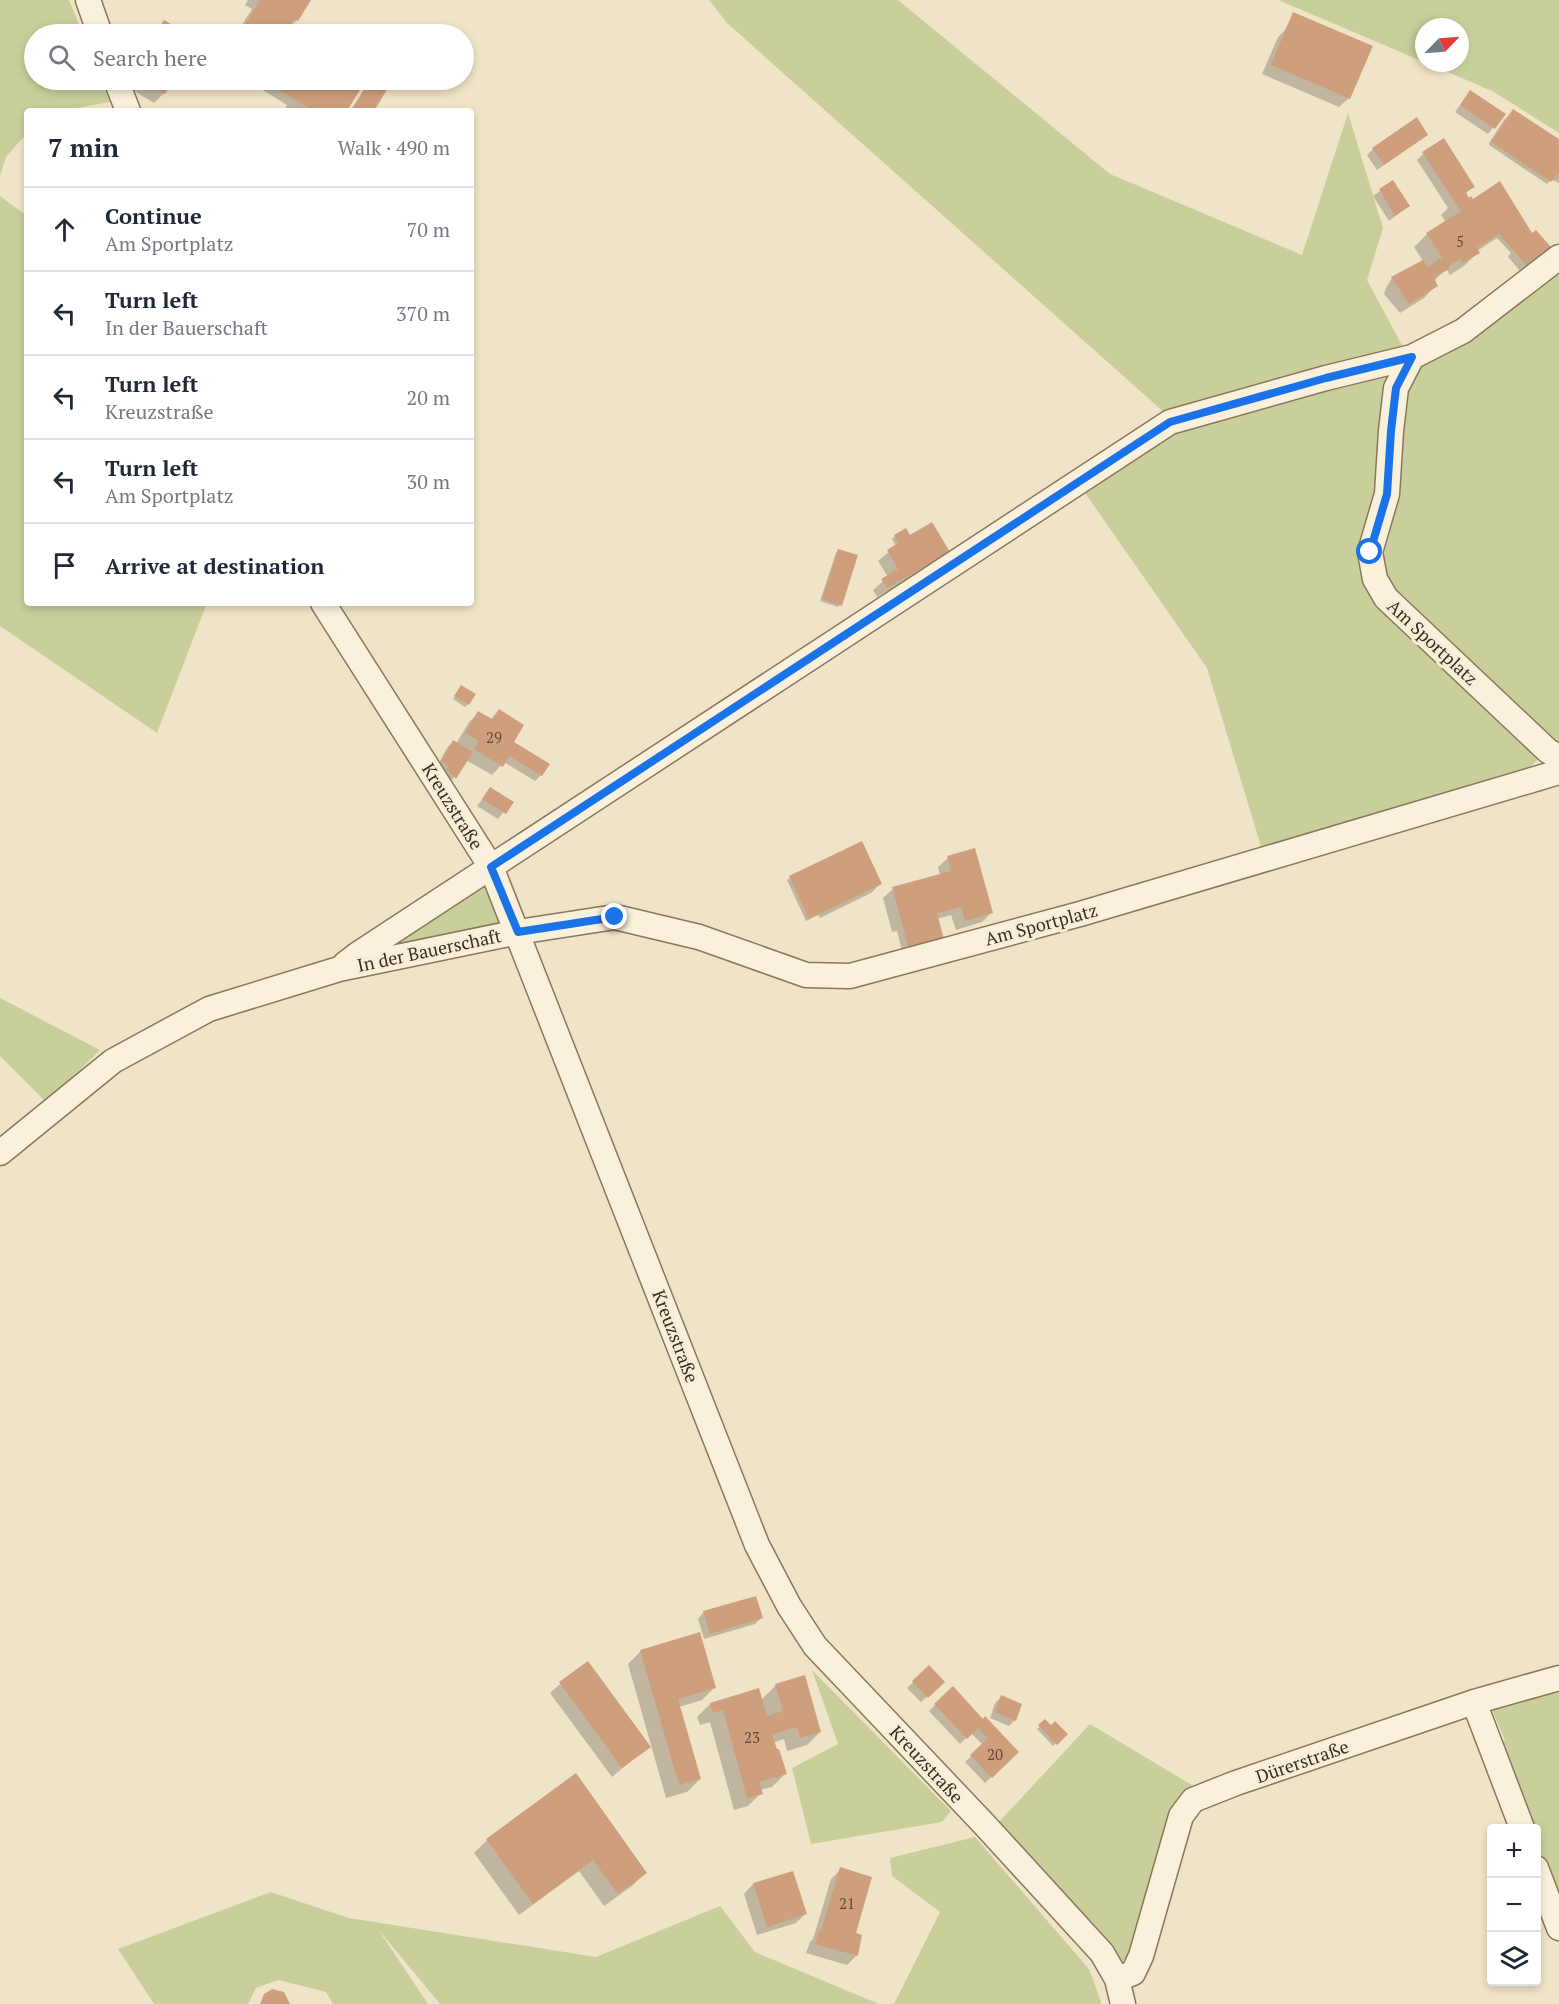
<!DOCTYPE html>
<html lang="en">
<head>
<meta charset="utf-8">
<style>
  body { margin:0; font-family:"PT Serif",serif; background:#f2f2f3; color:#1f2937 }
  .controls { position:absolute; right:18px; bottom:18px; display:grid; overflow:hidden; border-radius:6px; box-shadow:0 3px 9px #0003 }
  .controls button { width:54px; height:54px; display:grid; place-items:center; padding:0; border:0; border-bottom:2px solid #e0e1e3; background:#fff; color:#1f2937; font:30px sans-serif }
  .compass { position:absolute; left:1415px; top:18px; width:54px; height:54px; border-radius:50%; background:#fff; box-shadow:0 3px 9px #0003; rotate:65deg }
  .stop { position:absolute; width:18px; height:18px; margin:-14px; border:4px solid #1a73e8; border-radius:50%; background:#fff }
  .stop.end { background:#1a73e8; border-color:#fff; box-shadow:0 2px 6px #0008 }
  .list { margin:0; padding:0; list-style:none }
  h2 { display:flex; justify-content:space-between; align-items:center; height:78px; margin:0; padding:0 24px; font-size:26px }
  h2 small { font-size:20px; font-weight:400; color:#747a83 }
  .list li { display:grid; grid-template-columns:39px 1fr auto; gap:18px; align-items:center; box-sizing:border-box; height:84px; padding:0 24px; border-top:2px solid #e0e1e3 }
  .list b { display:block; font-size:22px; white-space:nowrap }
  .list p { margin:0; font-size:20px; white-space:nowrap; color:#747a83 }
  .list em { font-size:20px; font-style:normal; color:#747a83 }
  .icon { flex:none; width:33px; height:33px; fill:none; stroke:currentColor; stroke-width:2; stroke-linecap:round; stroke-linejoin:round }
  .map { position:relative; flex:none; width:1559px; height:2004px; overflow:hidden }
  .search { position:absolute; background:#fff; box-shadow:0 3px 9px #0003; left:24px; top:24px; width:450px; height:66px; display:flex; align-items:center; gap:15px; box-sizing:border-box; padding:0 21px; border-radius:33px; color:#747a83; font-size:22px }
  .panel { position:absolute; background:#fff; box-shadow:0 3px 9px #0003; left:24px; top:108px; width:450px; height:498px; border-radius:6px }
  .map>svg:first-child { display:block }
</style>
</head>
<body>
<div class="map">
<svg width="1559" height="2004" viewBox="0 0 1559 2004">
  <rect width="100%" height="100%" fill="#f0e4c8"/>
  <path fill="#c9cf9b" d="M 0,0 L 69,0 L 83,34 L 34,34 L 34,80 L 101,80 L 110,102 L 61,111 L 27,111 L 27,133 L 6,157 L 0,176 Z
    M 709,0 L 898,0 L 1110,174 L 1302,255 L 1348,113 L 1383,228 L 1367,280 L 1405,351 L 1167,415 L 727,23 Z
    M 1278,0 L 1559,0 L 1559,133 L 1494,92 L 1427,63 L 1460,63 L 1460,27 L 1424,27 L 1424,62 Z
    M 0,196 L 27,216 L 27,603 L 207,603 L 157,733 L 0,626 Z
    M 1559,270 L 1559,746 L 1397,596 L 1378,555 L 1402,395 L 1415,367 Z
    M 1389,372 L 1380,444 L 1378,496 L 1363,556 L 1539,758 L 1525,773 L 1262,850 L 1207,668 L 1083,490 L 1171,429 Z
    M 486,882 L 503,926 L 383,953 L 380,947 Z
    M 0,998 L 100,1050 L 47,1103 L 0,1056 Z
    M 812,1670 L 951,1811 L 942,1822 L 811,1844 L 792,1768 L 838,1744 Z
    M 1559,1690 L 1559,1901 L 1537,1842 L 1536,1828 L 1531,1828 L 1499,1744 L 1505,1740 L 1492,1710 Z
    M 1090,1724 L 1195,1787 L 1134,1955 L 1120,1962 L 998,1823 Z
    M 975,1837 L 1089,1969 L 1102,2004 L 894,2004 L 940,1912 L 892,1876 L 890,1858 Z
    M 271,1892 L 349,1918 L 596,1957 L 720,1906 L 755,1952 L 879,2004 L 440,2004 L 378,1929 L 428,2004 L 333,2004 L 326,1992 L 278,1980 L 256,1988 L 248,2004 L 154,2004 L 118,1949 Z"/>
  <path fill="#0003" d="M 248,0 L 309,0 L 297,20 L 286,31 L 289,32 L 288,34 L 236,34 L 252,9 L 245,5 Z
    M 1293,14 L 1349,98 L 1339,107 L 1262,74 L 1278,37 L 1285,30 Z
    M 164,22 L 185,34 L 153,34 Z
    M 125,80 L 173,80 L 164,93 L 154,103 L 123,84 Z
    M 237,80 L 364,80 L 345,111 L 289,111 L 285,109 L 287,105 L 250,82 L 246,85 Z
    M 370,80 L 382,80 L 389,84 L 373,111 L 350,111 Z
    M 1470,92 L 1504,114 L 1488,134 L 1455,112 Z
    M 1513,111 L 1559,141 L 1559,183 L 1551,179 L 1547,184 L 1489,145 L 1489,143 L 1504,120 Z
    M 1427,135 L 1377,170 L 1367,155 L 1373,149 Z
    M 1423,154 L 1473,186 L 1465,194 L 1469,200 L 1549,247 L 1521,272 L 1508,257 L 1511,253 L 1497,238 L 1477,251 L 1478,252 L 1465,265 L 1450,275 L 1447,270 L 1441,274 L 1434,281 L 1436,285 L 1424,298 L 1400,313 L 1384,294 L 1386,288 L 1392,278 L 1423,261 L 1414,247 L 1427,234 L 1446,222 L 1441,215 L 1448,208 L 1417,160 Z
    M 1393,182 L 1408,206 L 1389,221 L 1373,196 Z
    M 908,535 L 948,552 L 939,561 L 877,597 L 873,590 L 888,577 L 878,561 L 896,546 L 892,539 L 895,536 Z
    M 838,550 L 840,605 L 838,607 L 820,601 L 836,553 Z
    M 459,690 L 468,704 L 465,707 L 453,699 Z
    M 499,711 L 512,742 L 541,775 L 535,781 L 504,762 L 492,775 L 466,760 L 449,784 L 436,768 L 447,748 L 453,742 L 456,744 L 469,722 L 479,713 L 490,720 Z
    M 490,789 L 511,803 L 498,819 L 477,806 Z
    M 948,858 L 991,913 L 982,922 L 956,930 L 951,915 L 937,919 L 904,958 L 897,931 L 892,932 L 883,898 L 893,889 L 940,875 L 938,867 Z
    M 790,878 L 880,884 L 871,893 L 820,918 L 818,915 L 806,921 L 787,880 Z
    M 704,1612 L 761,1618 L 755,1624 L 704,1639 L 698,1619 Z
    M 641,1651 L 715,1687 L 702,1700 L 679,1707 L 700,1779 L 687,1792 L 666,1798 L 628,1664 Z
    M 588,1663 L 649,1746 L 612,1777 L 550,1693 L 560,1684 Z
    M 929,1667 L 943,1682 L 921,1702 L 907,1688 Z
    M 776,1685 L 820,1732 L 807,1745 L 787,1751 L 784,1739 L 773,1743 L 785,1774 L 772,1787 L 760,1790 L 761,1793 L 748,1806 L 734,1810 L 710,1722 L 700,1725 L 697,1717 L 710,1704 L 758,1690 L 761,1700 Z
    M 953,1688 L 983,1721 L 1017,1752 L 985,1783 L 965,1762 L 983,1745 L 971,1733 L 960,1744 L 929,1711 Z
    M 1001,1697 L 1015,1720 L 1009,1726 L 990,1718 L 995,1703 Z
    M 1045,1721 L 1051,1727 L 1065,1734 L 1053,1746 L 1037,1729 Z
    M 575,1775 L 645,1873 L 632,1886 L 604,1906 L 579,1871 L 519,1915 L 474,1853 L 487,1840 Z
    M 841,1869 L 857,1955 L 847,1965 L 806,1953 L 810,1942 L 813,1939 L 831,1879 Z
    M 753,1884 L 805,1914 L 796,1923 L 757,1935 L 744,1894 Z"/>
  <path fill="#cf9f7d" d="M 260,0 L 311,0 L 298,21 L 294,19 L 287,29 L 291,32 L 290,34 L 239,34 Z
    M 1293,12 L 1373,46 L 1350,99 L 1271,65 Z
    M 164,20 L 188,34 L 155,34 Z
    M 141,80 L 174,80 L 165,94 Z
    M 262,80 L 366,80 L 347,111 L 314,111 Z
    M 370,80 L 385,80 L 391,83 L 374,111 L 354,111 L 352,110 Z
    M 1470,90 L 1506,114 L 1495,129 L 1460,105 Z
    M 1513,109 L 1559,139 L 1559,174 L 1551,182 L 1491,142 Z
    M 1417,117 L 1428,135 L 1384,165 L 1372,148 Z
    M 1444,138 L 1475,187 L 1466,192 L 1469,198 L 1471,196 L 1473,199 L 1500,181 L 1532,233 L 1536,230 L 1551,247 L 1528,267 L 1499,234 L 1477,248 L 1480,253 L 1463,263 L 1460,259 L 1449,266 L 1450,268 L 1434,278 L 1438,286 L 1409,304 L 1391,277 L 1423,260 L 1428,267 L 1442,257 L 1426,233 L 1461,211 L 1422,152 Z
    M 1393,180 L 1410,206 L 1395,216 L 1379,189 Z
    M 932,522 L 950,552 L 887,588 L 881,579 L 898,569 L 887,550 L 898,543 L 894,535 L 906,528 L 910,535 Z
    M 838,549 L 858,555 L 842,606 L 822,599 Z
    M 461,685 L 476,694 L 469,705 L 454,696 Z
    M 499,709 L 524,725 L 514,742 L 550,764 L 542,776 L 509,756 L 503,767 L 474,749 L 479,741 L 465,733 L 478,711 L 492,719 Z
    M 453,740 L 473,752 L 456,779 L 446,769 L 449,766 L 441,761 Z
    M 490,787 L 514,802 L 506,814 L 482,799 Z
    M 862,841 L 882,884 L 809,919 L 789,876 Z
    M 975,848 L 993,913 L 965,921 L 961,907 L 937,913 L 945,943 L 910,953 L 892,887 L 951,871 L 947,856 Z
    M 756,1596 L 763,1618 L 710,1634 L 703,1611 Z
    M 700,1632 L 716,1688 L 678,1699 L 701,1779 L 679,1785 L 640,1650 Z
    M 588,1661 L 651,1747 L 622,1768 L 559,1682 Z
    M 929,1665 L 945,1682 L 928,1698 L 912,1681 Z
    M 805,1675 L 821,1732 L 800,1738 L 797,1727 L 772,1735 L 777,1749 L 779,1749 L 787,1774 L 759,1782 L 763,1794 L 747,1798 L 723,1710 L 713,1713 L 710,1703 L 759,1688 L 767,1716 L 783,1711 L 775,1684 Z
    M 953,1686 L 983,1719 L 985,1716 L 1019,1752 L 992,1778 L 970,1755 L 988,1738 L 978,1728 L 967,1739 L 934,1704 Z
    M 1001,1695 L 1022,1704 L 1016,1721 L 995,1712 Z
    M 1045,1719 L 1051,1725 L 1055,1721 L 1068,1734 L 1057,1745 L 1038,1725 Z
    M 576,1773 L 647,1873 L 618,1894 L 593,1860 L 533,1904 L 486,1839 Z
    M 840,1867 L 872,1877 L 856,1933 L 862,1935 L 858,1956 L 815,1944 L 819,1930 L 821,1931 Z
    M 793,1871 L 807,1914 L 767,1927 L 753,1883 Z
    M 272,1989 L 284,1992 L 290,2004 L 260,2004 L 264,1994 Z"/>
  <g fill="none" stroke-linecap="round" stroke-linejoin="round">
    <defs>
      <path id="minor" d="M 88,0 L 100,34
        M 116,80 L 128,111
        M 1412,357 L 1396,388 L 1391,431 L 1387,494 L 1370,552 L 1375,579 L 1386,598 L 1548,751 L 1559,757
        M 323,603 L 491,867 L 757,1545 L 789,1606 L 815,1646 L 983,1823 L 1102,1953 L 1117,1979 L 1123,2004
        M 345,964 L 358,954 L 1170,422 L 1326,378 L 1412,357 L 1463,331 L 1559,257
        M 0,1153 L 113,1061 L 209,1009 L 339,969 L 518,932 L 615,917 L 699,937 L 806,975 L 850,976 L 1080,914 L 1559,772
        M 1474,1702 L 1522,1828
        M 1536,1868 L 1559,1928
        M 1117,1979 L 1133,1973 L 1141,1956 L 1181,1816 L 1193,1800 L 1236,1783 L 1474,1702 L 1559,1678"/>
    </defs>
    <use href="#minor" stroke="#8d765c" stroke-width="27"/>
    <use href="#minor" stroke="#faf1dc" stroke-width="24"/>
  </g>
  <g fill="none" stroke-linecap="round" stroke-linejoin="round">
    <path stroke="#1a73e8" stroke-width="8" d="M 615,917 L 518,932 L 491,867 L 1170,422 L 1326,378 L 1412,357 L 1396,388 L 1391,431 L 1387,494 L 1370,552"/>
  </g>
  <g text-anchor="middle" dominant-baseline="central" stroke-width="6" stroke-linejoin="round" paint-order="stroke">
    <g font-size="15" fill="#624a37">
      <text x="1460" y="241">5</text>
      <text x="494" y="737">29</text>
      <text x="752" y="1737">23</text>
      <text x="995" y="1754">20</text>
      <text x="847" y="1903">21</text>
    </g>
    <g font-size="18" fill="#3d2e20" stroke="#f7eed8">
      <text transform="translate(1433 642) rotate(43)">Am Sportplatz</text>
      <text transform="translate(453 806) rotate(58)">Kreuzstraße</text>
      <text transform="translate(1041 924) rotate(-15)">Am Sportplatz</text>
      <text transform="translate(429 950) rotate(-12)">In der Bauerschaft</text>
      <text transform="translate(676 1336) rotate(69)">Kreuzstraße</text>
      <text transform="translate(1302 1761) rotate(-19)">Dürerstraße</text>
      <text transform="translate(927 1764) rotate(47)">Kreuzstraße</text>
    </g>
  </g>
</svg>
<div class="controls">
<button>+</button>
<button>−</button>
<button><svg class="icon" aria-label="layers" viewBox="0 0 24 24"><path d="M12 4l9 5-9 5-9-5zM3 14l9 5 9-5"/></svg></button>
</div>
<svg class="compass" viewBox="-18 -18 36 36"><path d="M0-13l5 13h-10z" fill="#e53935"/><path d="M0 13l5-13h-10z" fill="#747a83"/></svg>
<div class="stop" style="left:1370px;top:552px"></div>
<div class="stop end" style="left:615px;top:917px"></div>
<div class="search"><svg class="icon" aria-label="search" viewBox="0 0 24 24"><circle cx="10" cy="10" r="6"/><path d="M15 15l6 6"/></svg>Search here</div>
<section class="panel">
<h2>7 min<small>Walk · 490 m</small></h2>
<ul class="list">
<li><svg class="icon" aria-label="ahead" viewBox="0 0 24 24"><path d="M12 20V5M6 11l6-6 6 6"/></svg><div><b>Continue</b><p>Am Sportplatz</p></div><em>70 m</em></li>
<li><svg class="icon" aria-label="left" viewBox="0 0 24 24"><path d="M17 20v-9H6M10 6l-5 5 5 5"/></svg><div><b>Turn left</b><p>In der Bauerschaft</p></div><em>370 m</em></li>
<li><svg class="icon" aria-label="left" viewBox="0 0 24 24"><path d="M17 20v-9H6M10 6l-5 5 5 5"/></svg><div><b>Turn left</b><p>Kreuzstraße</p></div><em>20 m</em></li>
<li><svg class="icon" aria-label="left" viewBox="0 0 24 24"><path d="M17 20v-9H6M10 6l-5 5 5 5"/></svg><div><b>Turn left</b><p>Am Sportplatz</p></div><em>30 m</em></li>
<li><svg class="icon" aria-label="arrive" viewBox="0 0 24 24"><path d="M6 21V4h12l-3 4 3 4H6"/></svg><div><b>Arrive at destination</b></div></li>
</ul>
</section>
</div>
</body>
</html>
